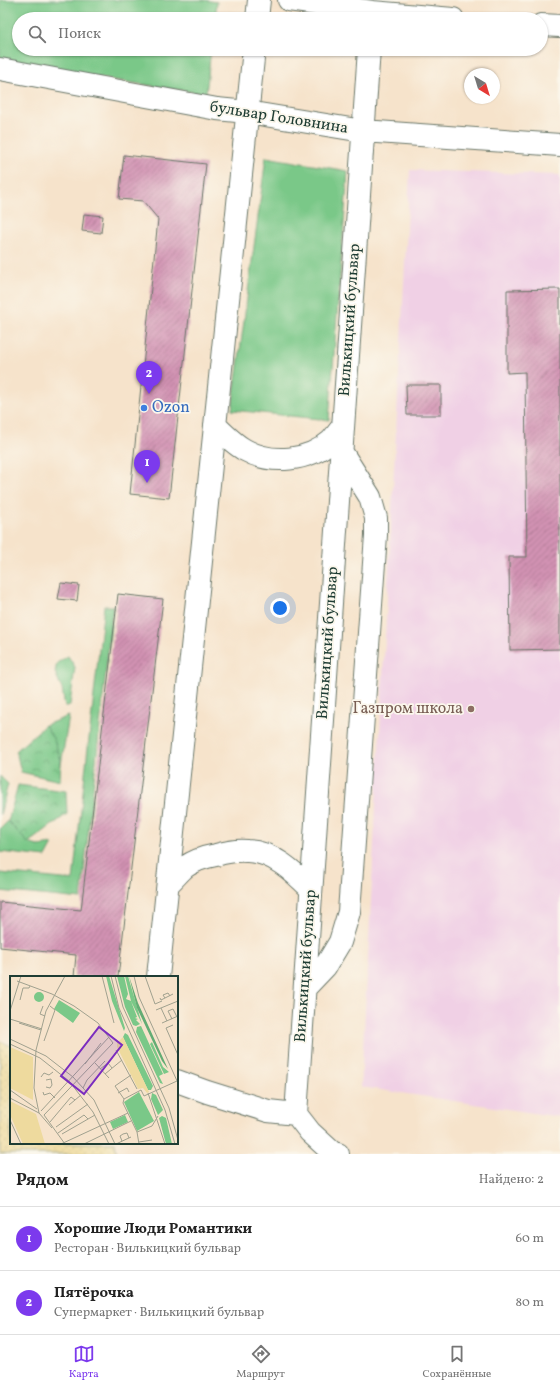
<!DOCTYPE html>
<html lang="ru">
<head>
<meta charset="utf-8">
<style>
  body { margin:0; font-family:Vollkorn,serif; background:#f2f2f2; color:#222 }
  .compass { position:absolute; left:464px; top:68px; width:36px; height:36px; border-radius:50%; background:#fff; box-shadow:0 1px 3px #0004; rotate:142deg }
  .you { position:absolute; left:280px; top:608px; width:14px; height:14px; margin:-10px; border:3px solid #fff; border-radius:50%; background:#1a73e8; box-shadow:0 0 0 6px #1a73e833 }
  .badge { display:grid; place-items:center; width:26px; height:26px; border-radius:50%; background:#7c3aed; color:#fff; font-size:13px; font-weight:700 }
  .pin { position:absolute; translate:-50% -33px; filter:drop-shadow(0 1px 2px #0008) }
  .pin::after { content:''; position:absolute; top:21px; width:14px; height:12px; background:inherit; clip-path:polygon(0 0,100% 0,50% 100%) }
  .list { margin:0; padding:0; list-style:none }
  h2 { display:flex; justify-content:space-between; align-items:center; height:52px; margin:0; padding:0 16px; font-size:17px }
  h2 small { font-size:13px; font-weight:400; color:#767676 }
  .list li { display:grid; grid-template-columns:26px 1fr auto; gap:12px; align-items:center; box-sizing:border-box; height:64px; padding:0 16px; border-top:1px solid #e0e0e0 }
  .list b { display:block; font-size:15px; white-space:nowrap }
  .list p { margin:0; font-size:13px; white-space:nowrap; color:#767676 }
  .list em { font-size:13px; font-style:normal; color:#767676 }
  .icon { flex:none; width:22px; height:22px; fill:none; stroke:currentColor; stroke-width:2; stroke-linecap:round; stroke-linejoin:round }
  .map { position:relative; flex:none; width:560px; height:1154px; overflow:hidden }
  .search { position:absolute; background:#fff; box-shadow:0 1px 3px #0004; left:12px; right:12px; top:12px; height:44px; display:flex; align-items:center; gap:10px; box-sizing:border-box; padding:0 14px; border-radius:22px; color:#767676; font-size:15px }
  .sheet { height:180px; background:#fff }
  nav { display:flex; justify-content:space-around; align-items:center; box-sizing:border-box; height:56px; border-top:1px solid #e0e0e0; background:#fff; font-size:11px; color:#767676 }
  nav a { display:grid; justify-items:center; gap:2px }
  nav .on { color:#7c3aed }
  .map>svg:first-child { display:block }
</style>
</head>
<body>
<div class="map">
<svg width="560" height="1154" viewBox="0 0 560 1154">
  <defs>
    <pattern id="sand-dots" width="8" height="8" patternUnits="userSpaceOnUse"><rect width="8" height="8" fill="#eeda9e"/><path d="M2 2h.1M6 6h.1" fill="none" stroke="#ccbc89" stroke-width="1.8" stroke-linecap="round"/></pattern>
    <pattern id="park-crowns" width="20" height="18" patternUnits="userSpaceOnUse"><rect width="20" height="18" fill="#7ac888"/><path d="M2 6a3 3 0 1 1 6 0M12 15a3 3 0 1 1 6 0" fill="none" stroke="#63a470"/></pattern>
    <pattern id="building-hatch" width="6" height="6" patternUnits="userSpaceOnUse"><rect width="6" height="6" fill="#d292b3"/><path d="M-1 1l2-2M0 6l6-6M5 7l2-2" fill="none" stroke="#aa7892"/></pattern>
  </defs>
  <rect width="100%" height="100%" fill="#fbf7ec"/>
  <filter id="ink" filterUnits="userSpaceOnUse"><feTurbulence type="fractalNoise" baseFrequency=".025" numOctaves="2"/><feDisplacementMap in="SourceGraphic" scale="8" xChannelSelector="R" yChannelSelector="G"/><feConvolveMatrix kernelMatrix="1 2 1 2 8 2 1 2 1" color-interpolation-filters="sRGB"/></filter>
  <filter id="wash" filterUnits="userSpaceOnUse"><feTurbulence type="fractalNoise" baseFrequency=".012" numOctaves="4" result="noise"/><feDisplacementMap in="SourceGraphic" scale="16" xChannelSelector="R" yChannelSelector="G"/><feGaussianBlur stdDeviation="0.9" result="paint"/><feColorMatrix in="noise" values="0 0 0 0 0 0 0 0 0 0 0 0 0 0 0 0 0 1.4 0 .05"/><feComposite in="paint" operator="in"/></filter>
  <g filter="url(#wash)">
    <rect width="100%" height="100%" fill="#f6e3cb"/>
    <path fill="#f0d0e5" d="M 410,170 L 560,175 L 560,1117 L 361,1087 Z"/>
    <path fill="#7ac888" stroke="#4c825e" d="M 0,0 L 204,0 L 217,2 L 215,19 L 19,19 L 19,49 L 211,49 L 206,94 L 74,74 L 0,58 Z
      M 266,157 L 348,171 L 329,420 L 232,410 Z
      M 104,606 L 113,606 L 81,899 L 0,891 L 0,873 L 73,880 Z
      M 68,656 L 75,667 L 70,705 L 65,707 L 62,689 L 55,672 L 57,663 Z
      M 69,716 L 60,771 C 61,754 54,740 45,725 Z
      M 0,776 L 8,784 L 0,815 Z
      M 8,821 L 28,843 L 38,846 L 53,844 L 46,857 L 0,852 L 0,829 Z"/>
    <path fill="url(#sand-dots)" stroke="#868c69" d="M 0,1041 L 11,1046 L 11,1143 L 115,1143 L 117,1154 L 0,1154 Z"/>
    <path fill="url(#park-crowns)" stroke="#4c825e" d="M 45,725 L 54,740 L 61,760 L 60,781 L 21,772 L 16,751 Z
      M 18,785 L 66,791 L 67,814 L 28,843 L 8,821 Z"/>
    <g id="blocks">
      <path fill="url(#building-hatch)" d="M 124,155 L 206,164 L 169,498 L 130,494 L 158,219 L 143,201 L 119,199 Z
        M 84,214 L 103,216 L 101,233 L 82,231 Z
        M 560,289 L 560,649 L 510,650 L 509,557 L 527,557 L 525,372 L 507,373 L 507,290 Z
        M 406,385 L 441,385 L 441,415 L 407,415 Z
        M 61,583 L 79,585 L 77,601 L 58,599 Z
        M 118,594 L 163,599 L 118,977 L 74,977 L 76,955 L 0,947 L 0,902 L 81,910 Z"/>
    </g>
  </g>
  <g filter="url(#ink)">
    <use href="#blocks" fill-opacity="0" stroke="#6a7769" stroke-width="1"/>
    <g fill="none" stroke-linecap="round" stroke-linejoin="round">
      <defs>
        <path id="minor" d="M 289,0 L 372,12 L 453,19
          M 257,19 L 259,0
          M 541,25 L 560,26
          M 0,69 L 217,109 L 247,112 L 363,131 L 560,145
          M 215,425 C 224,434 234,444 245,450 C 272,465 308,461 331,441 C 335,437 339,431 343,426
          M 168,884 C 174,879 179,872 185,867 C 195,860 205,857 216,855 C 226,852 236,850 247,851 C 272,851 294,872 311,889
          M 158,977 L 254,49
          M 305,988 L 325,967 L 340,942 L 349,912 L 376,535 L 376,518 L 370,497 L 341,451
          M 177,1081 L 207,1092 L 268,1111 L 296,1114
          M 296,1114 L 369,49
          M 296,1114 L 310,1132 L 333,1153 L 338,1154"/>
      </defs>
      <use href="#minor" stroke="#6a7769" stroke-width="24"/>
      <use href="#minor" stroke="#fff" stroke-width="22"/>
    </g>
  </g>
  <circle fill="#3f7fe0" stroke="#fbf7ec" stroke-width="1.5" cx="144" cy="408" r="4"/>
  <circle fill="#8d6e63" stroke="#fbf7ec" stroke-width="1.5" cx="471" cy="709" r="4"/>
  <g text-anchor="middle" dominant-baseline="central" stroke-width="3.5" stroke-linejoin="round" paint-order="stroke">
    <g font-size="16" fill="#1f3d34" stroke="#fbf7ec">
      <text transform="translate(279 118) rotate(9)">бульвар Головнина</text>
      <text transform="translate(350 320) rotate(-86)">Вилькицкий бульвар</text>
      <text transform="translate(328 643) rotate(-86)">Вилькицкий бульвар</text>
      <text transform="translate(306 966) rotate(-86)">Вилькицкий бульвар</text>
    </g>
    <g font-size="16" fill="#366cbe" stroke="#fbf7ec" text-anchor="start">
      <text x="152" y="408">Ozon</text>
    </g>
    <g font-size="16" fill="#785e54" stroke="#fbf7ec" text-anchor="end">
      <text x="463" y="709">Газпром школа</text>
    </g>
  </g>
  <g transform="translate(10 976)">
    <rect width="168" height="168" fill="#f6e3cb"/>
    <path d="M 96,0 L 99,0 L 115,52 L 114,55 L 102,25 ZM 107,0 L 114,0 L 118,18 L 116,23 L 121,25 L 127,41 L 125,42 L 128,43 L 126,44 L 130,48 L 126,50 L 123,49 L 115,31 ZM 115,0 L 118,0 L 132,48 L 121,25 ZM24 21a5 5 0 1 1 10 0a5 5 0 1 1-10 0ZM 49,24 L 70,37 L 63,47 L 44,33 ZM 131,50 L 153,98 L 149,100 L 153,108 L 150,107 L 126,56 L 127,51 ZM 115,57 L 118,59 L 143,110 L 141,114 L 138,114 L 113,61 ZM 142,66 L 153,91 L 159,96 L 154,98 L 140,68 ZM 142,117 L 146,119 L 153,134 L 148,139 L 141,123 ZM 115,139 L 118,146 L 103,153 L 100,146 ZM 152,140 L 156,142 L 162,168 L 156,168 L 149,142 Z" fill="#7ac888"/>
    <path d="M 119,0 L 128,27 L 158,93 L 152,85 L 127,32 Z" fill="#63ac74"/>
    <path d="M 113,61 L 139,116 L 137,117 L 133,112 L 128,113 L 107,71 L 107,67 ZM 0,71 L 23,81 L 23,124 L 0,112 ZM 0,125 L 26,138 L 35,168 L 13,168 L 1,141 Z" fill="#eeda9e"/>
    <path d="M 129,116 L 144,145 L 127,155 L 114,126 Z" fill="#7ac888"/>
    <path fill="none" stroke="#a0a18f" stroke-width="1" d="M 92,0 L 104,47M 101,0 L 109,32 L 155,134 L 165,168M 105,0 L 113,31 L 159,132 L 168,164M 124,0 L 129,21 L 168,107M 135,0 L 145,28 L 152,25M 7,5 L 42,18 L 64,30 L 88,47 L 103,67 L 34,139M 150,22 L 151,24 L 163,18M 155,22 L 153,19 L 158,17 L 160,20M 10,24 L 13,12 L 19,12 L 20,10M 33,30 L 30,38 L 35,40M 151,32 L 157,45M 146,34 L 168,25M 0,35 L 11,0M 0,43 L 32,53M 162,43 L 158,35 L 163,33 L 167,41M 9,47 L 31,54M 152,47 L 168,40M 163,49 L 156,52 L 168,79M 0,63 L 36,80 L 63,101 L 84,124 L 105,168M 34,65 L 45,34 L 40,30M 0,68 L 30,82 L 59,105 L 83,136 L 99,168M 106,74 L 127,113M 85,87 L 99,102M 75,88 L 91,67M 90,93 L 98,87 L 102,92M 95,98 L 112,84M 31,101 L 34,97 L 39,99 L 43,96M 36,104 L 41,103 L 42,109 L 40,112 L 36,111M 73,112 L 77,104 L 95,85M 0,114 L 27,133M 33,116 L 34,119 L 40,117 L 45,122M 108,117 L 117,112 L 119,116M 138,117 L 155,168M 0,122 L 29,137 L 42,152M 114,123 L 105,110 L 121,99M 59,129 L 71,119M 31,135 L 99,61M 29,137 L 24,112 L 26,74 L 36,35 L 55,0M 34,139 L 55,168M 0,144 L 11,168M 40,146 L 61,121 L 65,124M 46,151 L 78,128M 127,156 L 113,127 L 114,123 L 131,114 L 134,120 L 167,105M 127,156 L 142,150 L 148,140M 127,156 L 129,168M 48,157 L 74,139 L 78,143M 52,158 L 85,139M 112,165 L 110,160 L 113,158 L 117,157 L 119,162M 129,166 L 142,164M 51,168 L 118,137M 74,168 L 121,145M 106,168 L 121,161"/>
    <path fill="#7b2cbf" fill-opacity="0.15" stroke="#7b2cbf" stroke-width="2" d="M 89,51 L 112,69 L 74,118 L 51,100 Z"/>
    <rect width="168" height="168" fill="none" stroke="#1f3d34" stroke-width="2"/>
  </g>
</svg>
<svg class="compass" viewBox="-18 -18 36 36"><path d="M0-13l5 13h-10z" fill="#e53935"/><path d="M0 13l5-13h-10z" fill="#767676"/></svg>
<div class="you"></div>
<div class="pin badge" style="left:147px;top:483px">1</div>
<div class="pin badge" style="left:149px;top:394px">2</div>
<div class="search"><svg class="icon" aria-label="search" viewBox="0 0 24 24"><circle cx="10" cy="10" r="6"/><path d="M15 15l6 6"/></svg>Поиск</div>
</div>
<section class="sheet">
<h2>Рядом<small>Найдено: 2</small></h2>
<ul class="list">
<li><span class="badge">1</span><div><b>Хорошие Люди Романтики</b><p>Ресторан · Вилькицкий бульвар</p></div><em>60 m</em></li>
<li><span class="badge">2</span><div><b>Пятёрочка</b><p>Супермаркет · Вилькицкий бульвар</p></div><em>80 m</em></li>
</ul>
</section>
<nav>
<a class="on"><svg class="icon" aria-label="map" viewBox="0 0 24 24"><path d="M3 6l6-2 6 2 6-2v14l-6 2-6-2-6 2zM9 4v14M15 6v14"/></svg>Карта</a>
<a><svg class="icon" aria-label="directions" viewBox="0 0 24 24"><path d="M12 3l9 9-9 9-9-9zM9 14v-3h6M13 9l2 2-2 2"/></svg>Маршрут</a>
<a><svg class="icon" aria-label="saved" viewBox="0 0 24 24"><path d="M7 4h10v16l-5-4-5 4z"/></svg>Сохранённые</a>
</nav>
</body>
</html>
